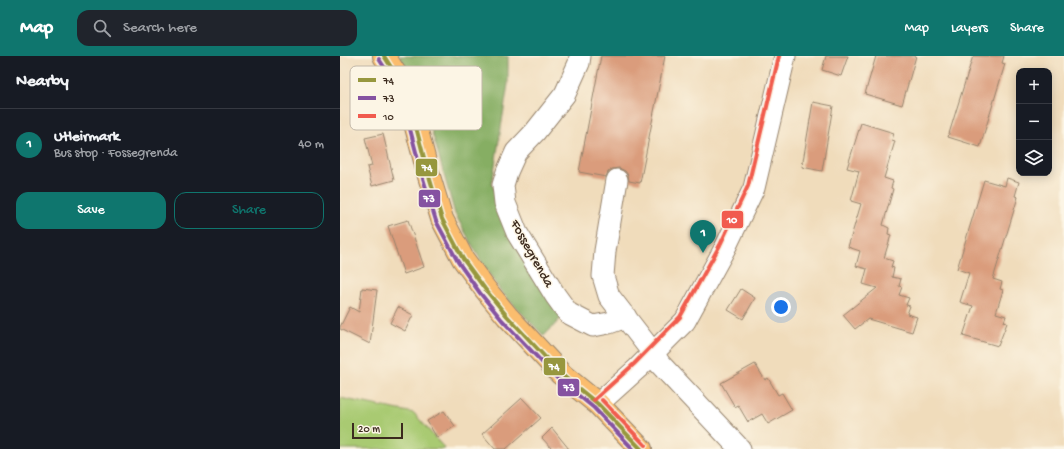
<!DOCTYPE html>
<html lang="en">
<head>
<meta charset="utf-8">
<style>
  body { margin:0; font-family:"Gochi Hand",sans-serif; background:#20242c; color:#f1f3f6 }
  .controls { position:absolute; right:12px; top:12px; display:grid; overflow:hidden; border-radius:8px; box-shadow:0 2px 10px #0003 }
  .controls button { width:36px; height:36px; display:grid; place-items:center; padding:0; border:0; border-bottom:1px solid #363941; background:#171b24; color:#f1f3f6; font:20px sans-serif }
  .scale { position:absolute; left:12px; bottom:10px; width:51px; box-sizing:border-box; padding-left:4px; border:2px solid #3b2a1e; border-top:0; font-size:11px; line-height:14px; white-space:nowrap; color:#3b2a1e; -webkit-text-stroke:3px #fcf5e5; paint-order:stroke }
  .you { position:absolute; left:441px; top:251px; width:14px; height:14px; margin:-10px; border:3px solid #fff; border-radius:50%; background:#1a73e8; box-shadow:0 0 0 6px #1a73e833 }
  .badge { display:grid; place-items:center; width:26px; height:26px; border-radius:50%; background:#0f766e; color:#fff; font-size:13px; font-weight:700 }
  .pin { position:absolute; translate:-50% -33px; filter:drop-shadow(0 1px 2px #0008) }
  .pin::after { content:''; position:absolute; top:21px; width:14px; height:12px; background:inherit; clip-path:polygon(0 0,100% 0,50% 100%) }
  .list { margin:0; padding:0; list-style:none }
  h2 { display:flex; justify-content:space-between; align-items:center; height:52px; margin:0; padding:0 16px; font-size:17px }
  h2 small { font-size:13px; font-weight:400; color:#9ea1a6 }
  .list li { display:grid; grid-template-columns:26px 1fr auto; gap:12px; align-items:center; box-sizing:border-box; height:72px; padding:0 16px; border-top:1px solid #363941 }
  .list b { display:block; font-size:15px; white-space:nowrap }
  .list p { margin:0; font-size:13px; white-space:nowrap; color:#9ea1a6 }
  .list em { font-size:13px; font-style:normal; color:#9ea1a6 }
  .actions { display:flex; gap:8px; padding:12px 16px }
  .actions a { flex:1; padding:9px 0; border:1px solid #0f766e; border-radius:12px; text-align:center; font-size:14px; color:#0f766e }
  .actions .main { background:#0f766e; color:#fff }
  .icon { flex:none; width:22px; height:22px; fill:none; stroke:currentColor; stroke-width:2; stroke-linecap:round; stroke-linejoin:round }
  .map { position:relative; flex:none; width:724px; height:393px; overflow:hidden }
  header { display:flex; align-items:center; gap:24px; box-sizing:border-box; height:56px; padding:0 20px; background:#0f766e; color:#fff }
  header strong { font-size:19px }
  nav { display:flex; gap:22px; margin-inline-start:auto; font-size:14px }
  .search { width:280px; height:36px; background:#20242c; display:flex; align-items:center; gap:10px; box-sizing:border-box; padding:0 14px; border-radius:12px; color:#9ea1a6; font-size:15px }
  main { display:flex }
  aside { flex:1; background:#171b24 }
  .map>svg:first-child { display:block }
</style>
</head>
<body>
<header>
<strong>Map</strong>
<div class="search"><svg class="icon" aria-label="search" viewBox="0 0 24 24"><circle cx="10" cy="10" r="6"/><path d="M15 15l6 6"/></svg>Search here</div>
<nav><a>Map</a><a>Layers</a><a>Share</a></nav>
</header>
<main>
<aside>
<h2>Nearby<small></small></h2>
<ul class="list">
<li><span class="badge">1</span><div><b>Utleirmark</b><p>Bus stop · Fossegrenda</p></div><em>40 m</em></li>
</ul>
<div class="actions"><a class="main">Save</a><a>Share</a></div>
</aside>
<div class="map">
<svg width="724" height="393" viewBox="0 0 724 393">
  <rect width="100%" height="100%" fill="#fcf5e5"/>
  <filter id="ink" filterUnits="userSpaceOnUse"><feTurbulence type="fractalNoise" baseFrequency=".025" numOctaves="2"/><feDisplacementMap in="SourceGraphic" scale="8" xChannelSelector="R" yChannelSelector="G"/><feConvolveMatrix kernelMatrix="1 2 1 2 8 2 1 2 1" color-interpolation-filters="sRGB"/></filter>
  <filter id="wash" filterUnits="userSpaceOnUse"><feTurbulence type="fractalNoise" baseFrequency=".012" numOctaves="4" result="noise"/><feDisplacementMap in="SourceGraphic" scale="16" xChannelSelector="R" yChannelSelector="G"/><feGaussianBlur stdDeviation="0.9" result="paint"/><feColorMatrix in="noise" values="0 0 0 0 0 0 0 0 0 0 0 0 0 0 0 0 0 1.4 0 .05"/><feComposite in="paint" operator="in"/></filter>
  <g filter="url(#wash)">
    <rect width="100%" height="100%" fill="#f0dcbb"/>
    <path fill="#a9ca72" stroke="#727a48" d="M 0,342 L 74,357 L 105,393 L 0,393 Z"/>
    <path fill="#86ae64" stroke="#606c41" d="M 59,0 L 168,0 L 168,28 L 152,128 L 178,189 L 223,260 L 204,280 L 162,237 L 145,212 L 115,158 L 79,30 Z"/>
    <g id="blocks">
      <path fill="#da9c7b" d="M 261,0 L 325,0 L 300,127 L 289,125 L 288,119 L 285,115 L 279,112 L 272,113 L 268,116 L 266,121 L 239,116 Z
        M 486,0 L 508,0 L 501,20 L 482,14 Z
        M 536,0 L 576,0 L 562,49 L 525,38 Z
        M 633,0 L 664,0 L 662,7 L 665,8 L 640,91 L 608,81 Z
        M 473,46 L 493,50 L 482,115 L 462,111 Z
        M 521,67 L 554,77 L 552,84 L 555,85 L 544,122 L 553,125 L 551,132 L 553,133 L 543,169 L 549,172 L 548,178 L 551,179 L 544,202 L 553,205 L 551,211 L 554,212 L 552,221 L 561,223 L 559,230 L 562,231 L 559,239 L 569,242 L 566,249 L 570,250 L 567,258 L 577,261 L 572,276 L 528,263 L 515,273 L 503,259 L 537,232 L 523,228 L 527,213 L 516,210 L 520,195 L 508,191 L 521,148 L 511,145 L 519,115 L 507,112 Z
        M 43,78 L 54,124 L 32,130 L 27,111 L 32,110 L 25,82 Z
        M 667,122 L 679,126 L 675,140 L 678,141 L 653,223 L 662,226 L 660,233 L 663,234 L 656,257 L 666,260 L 664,266 L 667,267 L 658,290 L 623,280 L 633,250 L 620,246 L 629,217 L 617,213 L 644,124 L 665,130 Z
        M 68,164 L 84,211 L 64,218 L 48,170 Z
        M 22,232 L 37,234 L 30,288 L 0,273 L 0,271 L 10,251 L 19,256 Z
        M 401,233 L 415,242 L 403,263 L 388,254 Z
        M 58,251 L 73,259 L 65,275 L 50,267 Z
        M 415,308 L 425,324 L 428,322 L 438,339 L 442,337 L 452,354 L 428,368 L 422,358 L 408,366 L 398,349 L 395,351 L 381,327 Z
        M 182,342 L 201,362 L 166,393 L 155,393 L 142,378 Z
        M 104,355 L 115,370 L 97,382 L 87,365 Z
        M 212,372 L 229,393 L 212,393 L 202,382 Z"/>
    </g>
  </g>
  <g filter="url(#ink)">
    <use href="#blocks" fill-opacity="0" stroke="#96836c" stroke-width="1"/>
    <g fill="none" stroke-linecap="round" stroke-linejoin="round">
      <defs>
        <path id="minor" d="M 240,0 L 239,7 L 225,38 L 195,76 L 176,96 L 167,116 L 163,129 L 165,147 L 177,177 L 215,239 L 228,257 L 253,270 L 269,267 L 286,261
          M 277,124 L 265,195 L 263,220 L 269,240 L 313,297 L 320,308 L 400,393
          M 258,348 L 298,312 L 345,265 L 385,192 L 414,132 L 445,0"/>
        <path id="major" d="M 44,0 L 58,22 L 65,36 L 71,52 L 88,117 L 102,163 L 123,203 L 145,233 L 167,260 L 221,318 L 258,348 L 301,393"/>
      </defs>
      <use href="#minor" stroke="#96836c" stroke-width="23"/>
      <use href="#major" stroke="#96836c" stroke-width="24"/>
      <use href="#minor" stroke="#fff" stroke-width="21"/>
      <use href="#major" stroke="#fbbd6e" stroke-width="22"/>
      <defs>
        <path id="bus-1" d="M 44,0 L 58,22 L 65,36 L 71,52 L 88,117 L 102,163 L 123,203 L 145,233 L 167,260 L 221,318 L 258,348 L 301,393"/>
        <path id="bus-2" d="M 39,3 L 53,25 L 59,38 L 65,54 L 82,119 L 96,165 L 118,206 L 140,237 L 162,264 L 217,322 L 254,352 L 293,393"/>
        <path id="bus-3" d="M 254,344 L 294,308 L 340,261 L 380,189 L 408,130 L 439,0
          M 262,344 L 305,389"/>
      </defs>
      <use href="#bus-1" stroke="#fcf5e5" stroke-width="7"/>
      <use href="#bus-2" stroke="#fcf5e5" stroke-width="7"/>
      <use href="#bus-3" stroke="#fcf5e5" stroke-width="7"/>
      <use href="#bus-1" stroke="#97973e" stroke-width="4"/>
      <use href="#bus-2" stroke="#8552a1" stroke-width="4"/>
      <use href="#bus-3" stroke="#f15b4e" stroke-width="4"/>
    </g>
  </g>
  <g text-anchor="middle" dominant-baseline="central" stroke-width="3" stroke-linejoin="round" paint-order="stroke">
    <g font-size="14" fill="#3b2a1e" stroke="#fcf5e5">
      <text transform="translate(191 198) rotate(61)">Fossegrenda</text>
    </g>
  </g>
  <rect x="10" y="10" width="132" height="64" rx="6" fill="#fcf5e5" stroke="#c2b8a9" stroke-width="1"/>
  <rect x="18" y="22" width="18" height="4" fill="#97973e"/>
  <rect x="18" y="40" width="18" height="4" fill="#8552a1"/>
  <rect x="18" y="58" width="18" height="4" fill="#f15b4e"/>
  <g font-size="11" fill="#3b2a1e">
    <text x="43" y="28">74</text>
    <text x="43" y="46">73</text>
    <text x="43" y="64">10</text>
  </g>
  <g stroke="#fcf5e5" stroke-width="1.5">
    <rect x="75" y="102" width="23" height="19" rx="4" fill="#97973e"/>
    <rect x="78" y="133" width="23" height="19" rx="4" fill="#8552a1"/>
    <rect x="381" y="154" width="23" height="19" rx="4" fill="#f15b4e"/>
    <rect x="203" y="301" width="23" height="19" rx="4" fill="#97973e"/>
    <rect x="217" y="322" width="23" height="19" rx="4" fill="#8552a1"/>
  </g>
  <g font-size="11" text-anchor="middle" font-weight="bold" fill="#fff">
    <text x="87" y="115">74</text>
    <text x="89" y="146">73</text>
    <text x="392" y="167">10</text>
    <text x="214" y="314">74</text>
    <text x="229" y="335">73</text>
  </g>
</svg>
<div class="controls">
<button>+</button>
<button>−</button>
<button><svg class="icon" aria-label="layers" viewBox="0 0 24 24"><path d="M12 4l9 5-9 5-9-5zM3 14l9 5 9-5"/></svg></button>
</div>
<div class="scale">20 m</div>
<div class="you"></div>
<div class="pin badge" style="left:363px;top:197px">1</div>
</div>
</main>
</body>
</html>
